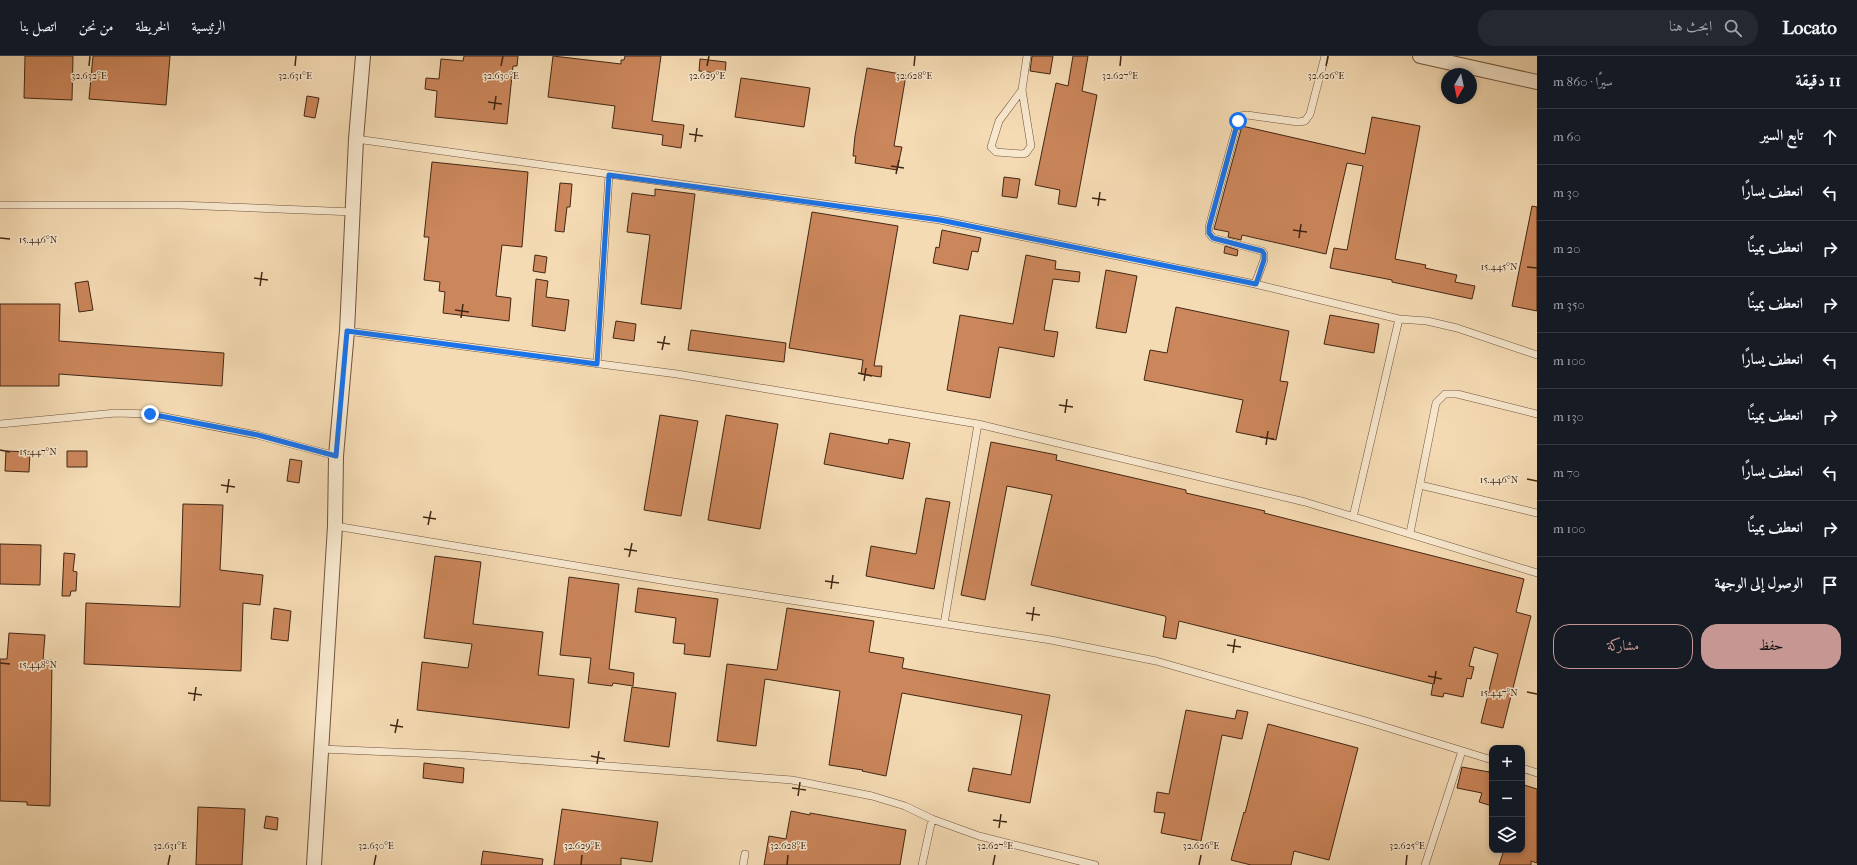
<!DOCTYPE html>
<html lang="ar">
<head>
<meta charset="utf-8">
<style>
  body { margin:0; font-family:"IM FELL French Canon",Amiri,serif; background:#242831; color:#f1f3f6; direction:rtl }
  .controls { position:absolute; right:12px; bottom:12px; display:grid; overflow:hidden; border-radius:8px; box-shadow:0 2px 6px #0003 }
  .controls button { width:36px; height:36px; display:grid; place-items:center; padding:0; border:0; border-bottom:1px solid #363941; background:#171b24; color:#f1f3f6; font:20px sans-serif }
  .compass { position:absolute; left:1441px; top:12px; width:36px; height:36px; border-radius:50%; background:#171b24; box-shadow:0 2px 6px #0003; rotate:189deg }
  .stop { position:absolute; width:12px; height:12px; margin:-9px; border:3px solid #1a73e8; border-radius:50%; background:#fff }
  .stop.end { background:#1a73e8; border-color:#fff; box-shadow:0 1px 4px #0008 }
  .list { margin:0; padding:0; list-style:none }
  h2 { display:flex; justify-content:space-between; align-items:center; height:52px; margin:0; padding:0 16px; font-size:17px }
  h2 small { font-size:13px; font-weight:400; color:#9ea1a6 }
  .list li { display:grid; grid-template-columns:26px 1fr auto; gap:12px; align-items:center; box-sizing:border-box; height:56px; padding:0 16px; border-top:1px solid #363941 }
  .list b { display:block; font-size:15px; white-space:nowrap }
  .list em { font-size:13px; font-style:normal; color:#9ea1a6 }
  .actions { display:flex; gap:8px; padding:12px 16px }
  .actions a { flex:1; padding:9px 0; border:1px solid #c59692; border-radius:16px; text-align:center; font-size:14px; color:#c59692 }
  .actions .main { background:#c59692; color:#111 }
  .icon { flex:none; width:22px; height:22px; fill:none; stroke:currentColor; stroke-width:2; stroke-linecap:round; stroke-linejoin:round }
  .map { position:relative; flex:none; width:1537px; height:809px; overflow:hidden; direction:ltr }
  header { display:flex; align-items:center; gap:24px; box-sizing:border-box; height:56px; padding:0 20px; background:#171b24; border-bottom:1px solid #363941 }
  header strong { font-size:19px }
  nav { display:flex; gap:22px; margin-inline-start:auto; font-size:14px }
  .search { width:280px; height:36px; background:#242831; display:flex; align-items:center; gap:10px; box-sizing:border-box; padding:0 14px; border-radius:16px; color:#9ea1a6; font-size:15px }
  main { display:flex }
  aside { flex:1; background:#171b24 }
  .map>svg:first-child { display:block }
</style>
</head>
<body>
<header>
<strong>Locato</strong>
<div class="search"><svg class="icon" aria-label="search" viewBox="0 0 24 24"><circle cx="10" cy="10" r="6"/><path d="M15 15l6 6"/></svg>ابحث هنا</div>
<nav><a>الرئيسية</a><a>الخريطة</a><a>من نحن</a><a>اتصل بنا</a></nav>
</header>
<main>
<aside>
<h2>11 دقيقة<small>سيرًا · 860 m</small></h2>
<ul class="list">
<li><svg class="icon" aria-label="ahead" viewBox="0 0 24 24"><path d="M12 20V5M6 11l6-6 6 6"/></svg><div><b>تابع السير</b></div><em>60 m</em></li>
<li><svg class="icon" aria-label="left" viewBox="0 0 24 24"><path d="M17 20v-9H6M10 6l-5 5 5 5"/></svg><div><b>انعطف يسارًا</b></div><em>30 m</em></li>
<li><svg class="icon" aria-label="right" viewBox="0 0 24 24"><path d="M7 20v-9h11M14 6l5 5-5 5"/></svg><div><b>انعطف يمينًا</b></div><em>20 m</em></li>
<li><svg class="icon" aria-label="right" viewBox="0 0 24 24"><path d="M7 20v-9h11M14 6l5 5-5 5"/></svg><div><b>انعطف يمينًا</b></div><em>350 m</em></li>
<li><svg class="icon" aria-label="left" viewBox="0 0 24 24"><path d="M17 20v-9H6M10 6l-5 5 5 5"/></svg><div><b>انعطف يسارًا</b></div><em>100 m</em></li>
<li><svg class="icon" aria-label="right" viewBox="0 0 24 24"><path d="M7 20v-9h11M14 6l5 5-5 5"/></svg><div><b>انعطف يمينًا</b></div><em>130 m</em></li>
<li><svg class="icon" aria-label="left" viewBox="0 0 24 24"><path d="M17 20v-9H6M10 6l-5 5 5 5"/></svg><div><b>انعطف يسارًا</b></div><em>70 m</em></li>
<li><svg class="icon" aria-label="right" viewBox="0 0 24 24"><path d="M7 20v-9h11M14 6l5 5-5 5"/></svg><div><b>انعطف يمينًا</b></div><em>100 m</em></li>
<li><svg class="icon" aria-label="arrive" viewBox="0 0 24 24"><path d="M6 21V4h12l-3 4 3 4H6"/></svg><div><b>الوصول إلى الوجهة</b></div></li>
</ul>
<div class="actions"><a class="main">حفظ</a><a>مشاركة</a></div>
</aside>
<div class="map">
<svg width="1537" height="809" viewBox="0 0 1537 809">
  <rect width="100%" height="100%" fill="#f5dbb4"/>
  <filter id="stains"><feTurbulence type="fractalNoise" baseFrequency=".005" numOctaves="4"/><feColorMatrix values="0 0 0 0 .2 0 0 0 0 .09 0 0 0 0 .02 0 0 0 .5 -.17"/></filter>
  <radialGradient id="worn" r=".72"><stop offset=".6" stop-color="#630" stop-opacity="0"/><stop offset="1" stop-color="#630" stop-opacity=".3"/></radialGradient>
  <path fill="#cb865b" stroke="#422715" d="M 25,0 L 73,0 L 72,44 L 24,42 Z
    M 93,0 L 170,0 L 166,49 L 89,43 Z
    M 464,0 L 518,0 L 517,10 L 513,10 L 507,68 L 435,61 L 437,35 L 425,33 L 426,22 L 439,23 L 441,3 L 463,5 Z
    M 553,0 L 621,8 L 621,4 L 624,4 L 625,0 L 661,0 L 652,65 L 684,69 L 681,92 L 662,89 L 663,79 L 612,72 L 615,50 L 548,41 Z
    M 1032,0 L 1053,0 L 1050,18 L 1030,15 Z
    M 1073,0 L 1088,0 L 1082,35 L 1097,39 L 1076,151 L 1058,148 L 1060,134 L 1035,129 L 1056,27 L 1068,30 Z
    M 700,3 L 726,6 L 725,18 L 699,15 Z
    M 867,12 L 906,19 L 894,90 L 902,91 L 897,114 L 855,107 L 856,100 L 853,100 L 855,80 Z
    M 741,22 L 810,32 L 804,71 L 735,61 Z
    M 307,40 L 319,42 L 315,62 L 304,60 Z
    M 1372,61 L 1420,70 L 1395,203 L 1426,209 L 1425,212 L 1457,219 L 1455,226 L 1475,230 L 1472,243 L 1392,226 L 1392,224 L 1330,212 L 1334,192 L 1347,194 L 1363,110 L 1347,107 L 1326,198 L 1242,179 L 1241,184 L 1228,181 L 1229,176 L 1214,173 L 1242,70 L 1365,98 Z
    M 432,106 L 528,116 L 522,191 L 502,189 L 496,240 L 511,242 L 509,265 L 443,257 L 445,236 L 439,235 L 440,226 L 424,224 L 429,181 L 424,181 Z
    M 1004,121 L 1020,123 L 1017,142 L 1002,140 Z
    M 560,127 L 572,128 L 570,151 L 567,151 L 564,176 L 555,175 Z
    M 655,133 L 695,138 L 681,253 L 641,248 L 650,179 L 627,176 L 632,137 L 655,140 Z
    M 1532,150 L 1537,151 L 1537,255 L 1512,250 Z
    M 812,156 L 898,170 L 874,310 L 882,310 L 881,321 L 861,318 L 863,304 L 789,292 Z
    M 942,174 L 981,182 L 978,196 L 972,195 L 968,214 L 933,207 L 936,191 L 939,192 Z
    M 1225,190 L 1238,194 L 1237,200 L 1224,197 Z
    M 535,199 L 547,201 L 545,217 L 533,215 Z
    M 1026,199 L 1056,205 L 1055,213 L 1080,216 L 1079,226 L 1053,223 L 1044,274 L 1058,276 L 1054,301 L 999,291 L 990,342 L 947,334 L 960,259 L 1013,268 Z
    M 1106,214 L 1137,220 L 1126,277 L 1096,272 Z
    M 536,223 L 548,225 L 546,241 L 569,244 L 565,275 L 532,270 Z
    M 88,225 L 93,254 L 79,256 L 75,227 Z
    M 0,248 L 60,248 L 59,285 L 224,297 L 222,330 L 59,318 L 59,330 L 0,330 Z
    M 1176,251 L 1289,275 L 1280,325 L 1288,326 L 1276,384 L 1236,376 L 1243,344 L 1144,324 L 1150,294 L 1167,297 Z
    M 1330,259 L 1379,268 L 1374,297 L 1324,288 Z
    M 616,265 L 636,268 L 634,285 L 613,282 Z
    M 691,274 L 786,287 L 784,306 L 688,294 Z
    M 660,359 L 698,365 L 681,460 L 644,454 Z
    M 726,359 L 778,368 L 760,473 L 708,464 Z
    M 830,377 L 888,388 L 889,383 L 910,387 L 903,423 L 824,408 Z
    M 991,386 L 1057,399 L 1056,404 L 1186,434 L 1186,437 L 1265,455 L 1264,457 L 1524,523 L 1516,556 L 1531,560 L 1503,672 L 1481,667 L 1498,598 L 1474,591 L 1469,610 L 1474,611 L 1471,623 L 1467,622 L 1463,641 L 1444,637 L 1443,641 L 1431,639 L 1433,628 L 1179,565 L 1176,583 L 1163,581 L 1166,562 L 1165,560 L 1031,529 L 1052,439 L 1007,430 L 985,544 L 961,539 Z
    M 6,395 L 30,396 L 29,416 L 5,415 Z
    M 67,395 L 87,395 L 87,411 L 67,411 Z
    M 290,403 L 302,405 L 299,427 L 287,425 Z
    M 926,442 L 950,446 L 934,533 L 866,520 L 871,490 L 916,498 Z
    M 183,448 L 223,449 L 220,514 L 263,519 L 260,549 L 243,547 L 241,615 L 84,608 L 86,547 L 180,551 Z
    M 0,488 L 41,489 L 40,529 L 0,528 Z
    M 64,497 L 75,498 L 73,515 L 77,516 L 76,535 L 71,535 L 70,540 L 62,540 Z
    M 435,500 L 481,506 L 473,568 L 543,576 L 538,619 L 574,623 L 569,672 L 417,654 L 422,606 L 468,612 L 472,588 L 424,582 Z
    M 569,521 L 619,528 L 609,613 L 634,617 L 633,630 L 613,627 L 612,630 L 588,627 L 591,602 L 560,599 Z
    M 638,532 L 718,543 L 710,601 L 684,598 L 685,588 L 673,587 L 676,562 L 635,556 Z
    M 274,552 L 291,555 L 288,585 L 271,583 Z
    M 787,552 L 874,565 L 869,596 L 904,602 L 902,612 L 1050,639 L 1030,747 L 968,735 L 973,712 L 1011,719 L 1022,659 L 902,637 L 886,720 L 862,715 L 863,714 L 829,709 L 840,635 L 765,623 L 756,690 L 717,685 L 727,608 L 777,614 Z
    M 9,577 L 45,579 L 43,604 L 52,604 L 50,750 L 27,749 L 27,746 L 0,745 L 0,603 L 7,603 Z
    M 632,631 L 676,637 L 669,691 L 624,685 Z
    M 1186,654 L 1235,663 L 1237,654 L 1248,656 L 1242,683 L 1222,679 L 1201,785 L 1161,777 L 1165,757 L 1154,756 L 1157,736 L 1169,738 Z
    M 1268,668 L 1358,692 L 1329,804 L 1294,795 L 1291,809 L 1251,809 L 1231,804 L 1244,756 L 1245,757 Z
    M 424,707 L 464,712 L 463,727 L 423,722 Z
    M 1462,711 L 1489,716 L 1490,712 L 1492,713 L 1492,750 L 1479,746 L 1482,737 L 1457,732 Z
    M 1524,729 L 1537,733 L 1537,807 L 1531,805 L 1531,809 L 1499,809 L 1504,794 L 1522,794 L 1522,734 Z
    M 198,751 L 245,753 L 242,809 L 196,809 Z
    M 562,753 L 658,766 L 652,806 L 621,802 L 621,809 L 554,809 Z
    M 791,755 L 810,759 L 810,757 L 906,774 L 900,809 L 764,809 L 769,780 L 786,783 Z
    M 266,760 L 278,762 L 277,774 L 264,772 Z
    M 483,795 L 543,803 L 542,809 L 481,809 Z"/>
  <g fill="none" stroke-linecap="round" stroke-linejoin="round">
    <defs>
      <path id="lane" d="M 1022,34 L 999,65 L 991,91 L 996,96 L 1022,98 L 1026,97 L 1031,90 L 1022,34 L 1027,0
        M 356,83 L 940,164 L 1255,228 L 1399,263 L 1427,265 L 1457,272 L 1537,299
        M 0,149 L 179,149 L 354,156
        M 1255,228 L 1264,204 L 1264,198 L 1262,195 L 1213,182 L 1209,177 L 1209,171 L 1238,65 L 1240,60 L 1247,59 L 1298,66 L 1305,65 L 1310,58 L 1325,0
        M 347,275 L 677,318 L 978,368 L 1305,446 L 1537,517
        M 597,308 L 609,119
        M 0,368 L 116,357 L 150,358 L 257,379 L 336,400
        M 1420,429 L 1537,457
        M 1353,461 L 1399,263
        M 335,470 L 667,525 L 1051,584 L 1156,605 L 1366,665 L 1492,704
        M 1410,477 L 1436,347 L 1445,338 L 1457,338 L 1537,358
        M 944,568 L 978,368
        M 321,693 L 463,699 L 792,724 L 872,740 L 905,750 L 932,763 L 979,780 L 1095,809
        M 1522,712 L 1537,717
        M 743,809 L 745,798
        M 922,809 L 932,763
        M 1425,809 L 1462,695"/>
      <path id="street" d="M 1420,0 L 1537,26
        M 314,809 L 335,470 L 336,400 L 347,275 L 356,83 L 363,0"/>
    </defs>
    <use href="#lane" stroke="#6f543d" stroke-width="8"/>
    <use href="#street" stroke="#6f543d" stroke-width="16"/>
    <use href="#lane" stroke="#f8e8ce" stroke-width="7"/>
    <use href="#street" stroke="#f8e8ce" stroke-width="14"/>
  </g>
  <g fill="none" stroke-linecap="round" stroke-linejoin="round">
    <path stroke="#1a73e8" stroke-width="5" d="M 150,358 L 258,379 L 336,400 L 347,275 L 597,308 L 609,119 L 940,164 L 1256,228 L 1264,204 L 1264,198 L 1262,195 L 1213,182 L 1209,177 L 1209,171 L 1238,65"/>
  </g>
  <path fill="none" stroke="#422715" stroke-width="1.5" d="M 89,10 L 90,0M 295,10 L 296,0M 501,10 L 503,0M 707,10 L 709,0M 914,10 L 915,0M 1120,10 L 1121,0M 1326,10 L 1328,0M 488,46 L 502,48M 494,54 L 496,40M 689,78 L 703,80M 695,86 L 697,72M 891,110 L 904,112M 896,118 L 899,104M 1092,142 L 1106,144M 1098,150 L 1100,136M 1293,174 L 1307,176M 0,182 L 10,183M 1299,182 L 1301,168M 1527,211 L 1537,212M 254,222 L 268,224M 260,230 L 262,216M 455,254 L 469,256M 461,262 L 463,248M 657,286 L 670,288M 662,294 L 665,280M 858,317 L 872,320M 864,325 L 866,312M 1059,349 L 1073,351M 1065,357 L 1067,343M 1260,381 L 1274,383M 1266,389 L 1268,375M 0,394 L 10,396M 1527,423 L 1537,425M 221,429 L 235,431M 227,437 L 229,423M 423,461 L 436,463M 428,469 L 431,455M 624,493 L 637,495M 629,501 L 632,487M 825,525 L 839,527M 831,533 L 833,519M 1026,557 L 1040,559M 1032,565 L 1034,551M 1227,589 L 1241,591M 1233,597 L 1235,583M 0,607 L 10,608M 1428,620 L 1442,623M 1434,628 L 1436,615M 1527,636 L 1537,638M 188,637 L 202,639M 194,645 L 196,631M 390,669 L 403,671M 395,677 L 398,663M 591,700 L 605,703M 597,708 L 599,695M 792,732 L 806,734M 798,740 L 800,726M 993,764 L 1007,766M 999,772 L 1001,758M 168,809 L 170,799M 374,809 L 376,799M 581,809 L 582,799M 787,809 L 788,799M 993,809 L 995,799M 1199,809 L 1201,799M 1406,809 L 1407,799"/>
  <g font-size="10" text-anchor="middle" fill="#422715" stroke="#f8e8ce" stroke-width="3" stroke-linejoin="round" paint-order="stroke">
    <text x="89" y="23">32.632°E</text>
    <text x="295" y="23">32.631°E</text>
    <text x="501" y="23">32.630°E</text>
    <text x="707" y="23">32.629°E</text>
    <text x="914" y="23">32.628°E</text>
    <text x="1120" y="23">32.627°E</text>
    <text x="1326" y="23">32.626°E</text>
    <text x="38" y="187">15.446°N</text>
    <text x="1499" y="214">15.445°N</text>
    <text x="38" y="399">15.447°N</text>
    <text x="1499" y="427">15.446°N</text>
    <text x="38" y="612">15.448°N</text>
    <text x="1499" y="640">15.447°N</text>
    <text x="170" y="793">32.631°E</text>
    <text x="376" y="793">32.630°E</text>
    <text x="582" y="793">32.629°E</text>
    <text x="788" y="793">32.628°E</text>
    <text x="995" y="793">32.627°E</text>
    <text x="1201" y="793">32.626°E</text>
    <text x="1407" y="793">32.625°E</text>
  </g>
  <rect width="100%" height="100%" filter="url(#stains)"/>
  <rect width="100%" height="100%" fill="url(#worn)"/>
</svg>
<div class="controls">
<button>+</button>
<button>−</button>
<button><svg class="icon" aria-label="layers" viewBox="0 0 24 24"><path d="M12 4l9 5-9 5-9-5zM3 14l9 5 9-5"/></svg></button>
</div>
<svg class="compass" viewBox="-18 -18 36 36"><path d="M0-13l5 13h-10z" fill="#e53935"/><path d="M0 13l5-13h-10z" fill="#9ea1a6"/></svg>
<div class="stop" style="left:1238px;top:65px"></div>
<div class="stop end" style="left:150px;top:358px"></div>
</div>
</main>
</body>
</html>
